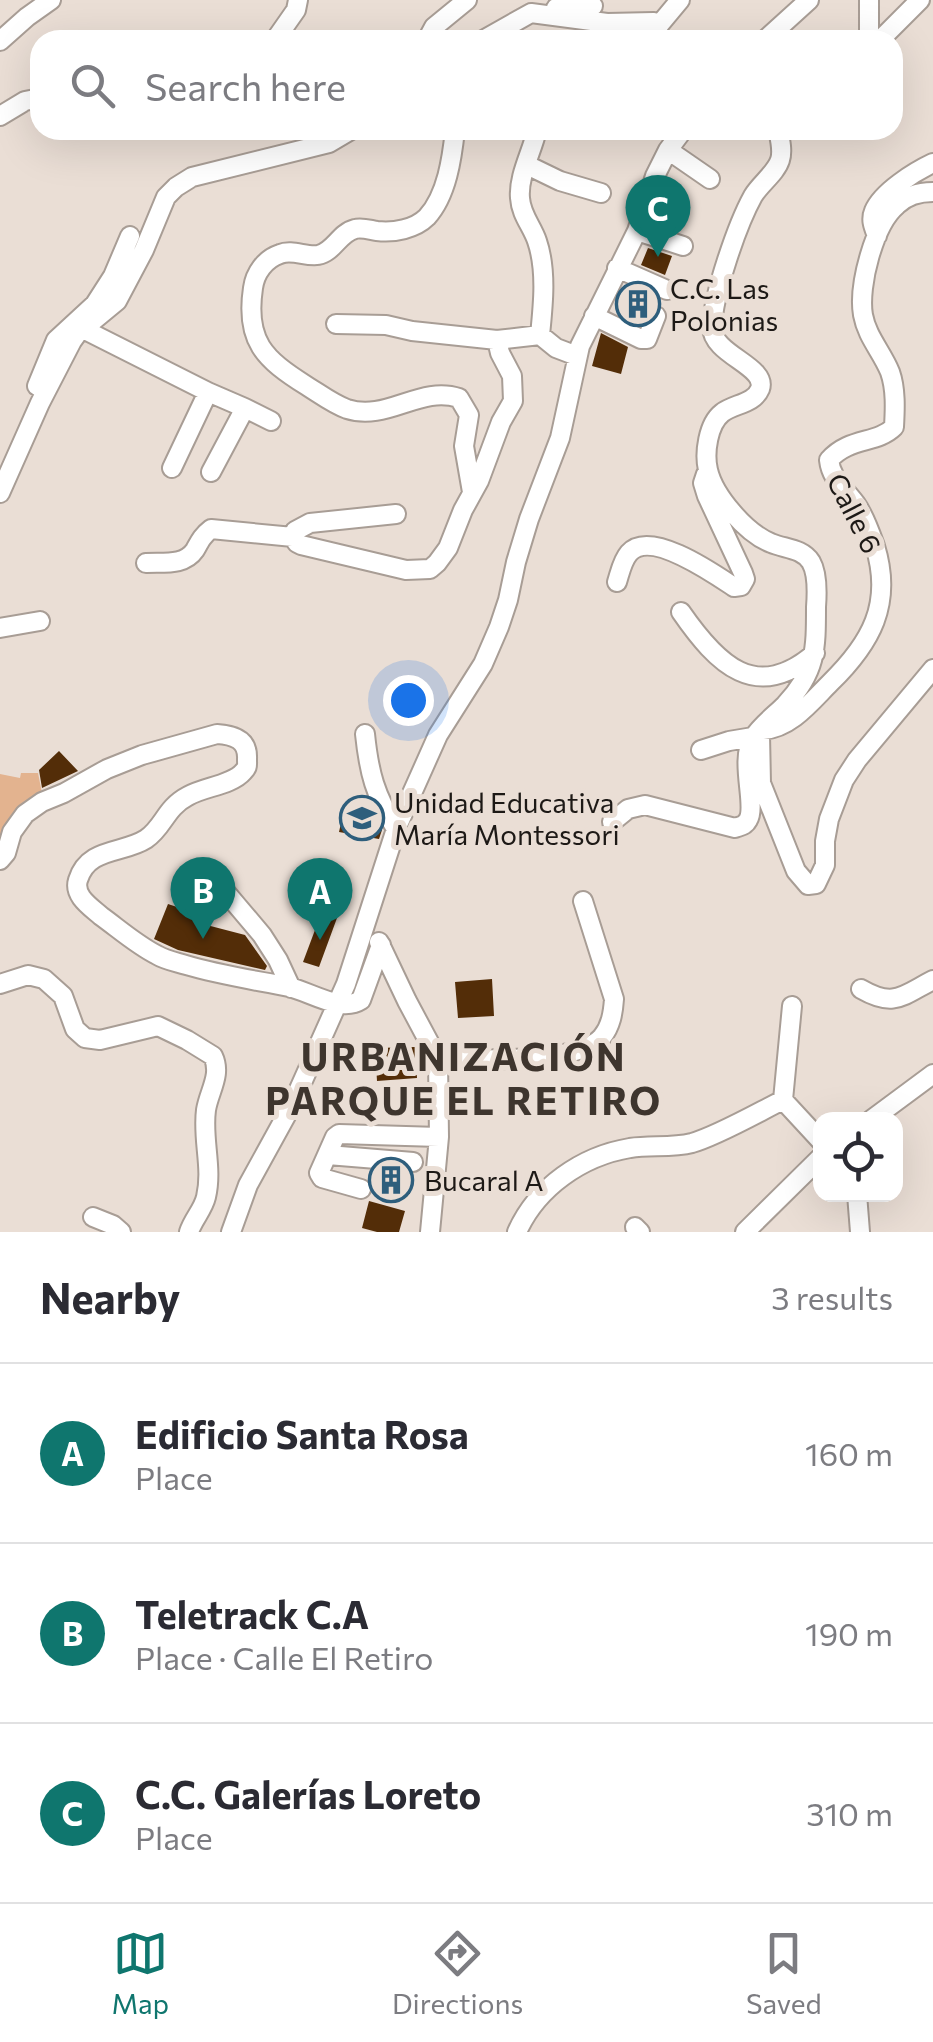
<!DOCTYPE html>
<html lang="en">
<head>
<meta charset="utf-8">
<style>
  body { margin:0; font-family:Commissioner,sans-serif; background:#f2f2f3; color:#2b2b33 }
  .controls { position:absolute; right:30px; bottom:30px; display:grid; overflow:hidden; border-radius:20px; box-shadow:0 10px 40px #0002 }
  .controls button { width:90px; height:90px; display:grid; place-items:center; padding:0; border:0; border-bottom:2px solid #e1e1e2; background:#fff; color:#2b2b33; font:50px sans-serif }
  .you { position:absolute; left:408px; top:700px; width:35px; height:35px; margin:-25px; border:8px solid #fff; border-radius:50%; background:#1a73e8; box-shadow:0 0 0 15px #1a73e833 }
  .badge { display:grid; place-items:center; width:65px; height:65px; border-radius:50%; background:#0f766e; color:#fff; font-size:32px; font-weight:700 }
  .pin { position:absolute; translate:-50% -82px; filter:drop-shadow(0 2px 5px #0008) }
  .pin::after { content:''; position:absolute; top:52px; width:35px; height:30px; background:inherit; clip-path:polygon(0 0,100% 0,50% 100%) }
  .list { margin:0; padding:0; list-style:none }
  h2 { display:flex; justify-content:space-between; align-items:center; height:130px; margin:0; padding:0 40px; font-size:42px }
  h2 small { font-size:32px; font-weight:400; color:#7c7c81 }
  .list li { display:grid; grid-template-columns:65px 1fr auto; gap:30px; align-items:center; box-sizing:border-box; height:180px; padding:0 40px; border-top:2px solid #e1e1e2 }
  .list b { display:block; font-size:38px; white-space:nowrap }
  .list p { margin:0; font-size:32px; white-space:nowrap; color:#7c7c81 }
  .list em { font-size:32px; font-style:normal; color:#7c7c81 }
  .icon { flex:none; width:55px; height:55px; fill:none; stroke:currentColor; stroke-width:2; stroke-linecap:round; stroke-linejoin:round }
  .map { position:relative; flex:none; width:933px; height:1232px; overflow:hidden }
  .search { position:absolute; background:#fff; box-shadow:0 10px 40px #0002; left:30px; right:30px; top:30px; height:110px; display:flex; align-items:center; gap:25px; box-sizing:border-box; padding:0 35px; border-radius:30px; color:#7c7c81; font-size:38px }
  .sheet { height:670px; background:#fff }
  nav { display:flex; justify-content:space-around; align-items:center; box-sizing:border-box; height:140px; border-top:2px solid #e1e1e2; background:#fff; font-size:28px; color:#7c7c81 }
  nav a { display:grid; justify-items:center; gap:5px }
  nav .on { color:#0f766e }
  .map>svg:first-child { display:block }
</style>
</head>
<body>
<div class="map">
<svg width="933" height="1232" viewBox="0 0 933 1232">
  <rect width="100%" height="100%" fill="#eaded5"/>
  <path fill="#e3b38f" d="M 21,773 L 38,773 L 42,793 C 17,805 10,823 0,847 L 0,774 L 20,778 Z"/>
  <path fill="#532d08" d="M 662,207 L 682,212 L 677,231 L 658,225 Z
    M 648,248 L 672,256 L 665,275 L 641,265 Z
    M 632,288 L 655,299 L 645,311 L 639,324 L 618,314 Z
    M 601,333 L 628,347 L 621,374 L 592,366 Z
    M 59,751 L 78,771 L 42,788 L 39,770 Z
    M 343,814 L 376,819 L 382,830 L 379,839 L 339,832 Z
    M 168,904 L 201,915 L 199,923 L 245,935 L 267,966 L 265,970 L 178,950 L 154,939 Z
    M 321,914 L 337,918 L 319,967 L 303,962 Z
    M 492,979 L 494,1016 L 458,1018 L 455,982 Z
    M 415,1047 L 417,1078 L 377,1081 L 375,1048 Z
    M 373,1171 L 410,1174 L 410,1194 L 373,1194 Z
    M 369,1201 L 405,1211 L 399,1232 L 377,1232 L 362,1228 Z"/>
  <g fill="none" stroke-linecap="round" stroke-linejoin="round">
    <defs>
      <path id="minor" d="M 869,0 L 869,34 L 872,39 L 880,40 L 920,0
        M 556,8 L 593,6
        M 660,24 L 680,0
        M 275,40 L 296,10 L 298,0
        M 427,40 L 434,27 L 467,0
        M 483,40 L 531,13 L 607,23 L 654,22 L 660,24 L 648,40
        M 765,40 L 809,0
        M 0,41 L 27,17 L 51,0
        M 0,116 L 25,101 L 40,98
        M 455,130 C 452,158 447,195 427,217 C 415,229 394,233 377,231 C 370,230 362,227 355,229 C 339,233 334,252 318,255 C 306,257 292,249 280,254 C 265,259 255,273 253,288 C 245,341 264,359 307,386 C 320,394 333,404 347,409 C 387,422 420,385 459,398 L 469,415 L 464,446 L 472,492
        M 537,130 C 532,152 518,176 520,198 C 521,215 532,226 537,241 C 547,270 543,306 540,335 L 556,348 L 577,356
        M 668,150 L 710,179
        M 527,165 L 560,181 L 601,193
        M 637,231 L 683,246
        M 877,236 C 874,228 870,220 874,211 C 882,192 914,172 933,163
        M 617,268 L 667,290
        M 594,316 L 641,339 L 647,339 L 656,316
        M 336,324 L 386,325 L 412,331 L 497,340 L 540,335
        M 83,329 L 208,392 L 172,468
        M 37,386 L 56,340 L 95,304 L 113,276 L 130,236
        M 208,392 L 245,408 L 211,472
        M 245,408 L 271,421
        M 0,493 L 40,403 L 72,341 L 77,334 L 117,301 L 144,250 L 166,197 L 176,187 L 192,177 L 329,143 L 351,130
        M 396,514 L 310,523 L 295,531 L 293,537 L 297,543 L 301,545 L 406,570 L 430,569 L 437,563 L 448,548 L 463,510 L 479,481 L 501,422 L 513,401 L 512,376 L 500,353 L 497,340
        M 146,563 C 164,562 184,566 195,550 C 200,541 202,536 211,529 L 293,537
        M 617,582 C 620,573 622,561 629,553 C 650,529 713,573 734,587 L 741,586 L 745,579 L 743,573 L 707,496 L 703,483 L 706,474
        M 681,612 C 717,664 756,704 815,653
        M 0,628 L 40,621
        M 763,730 C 791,728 811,702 830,683 C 871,643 893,604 875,546 C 870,532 865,517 856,504 C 845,489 831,479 829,460 C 849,437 877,444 894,427 C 895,409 896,389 890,372 C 882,352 867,337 863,315 C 858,286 874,224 897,205 C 907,195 920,192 933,192
        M 365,734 C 369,773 375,795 396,829
        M 760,735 L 761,783 L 796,871 L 808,885 L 816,884 L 825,865 L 825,841 L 829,819 L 844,780 L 857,760 L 933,669
        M 701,750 L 729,741 L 753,737
        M 612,822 L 628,809 L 645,805 L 735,828 C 740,826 745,826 748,820 C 757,806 739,761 753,738 C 760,726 775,715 785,705 C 816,672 816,650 816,607 C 817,594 818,574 811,562 C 802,548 785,549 771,543 C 746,533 714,496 708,470 C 704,453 708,424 722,413 C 733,404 754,404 760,389 C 768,366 712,355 712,327 C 713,295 737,225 753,196 C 760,184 776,173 780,160 C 783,151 780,139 778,130
        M 0,860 L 6,853 L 12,832 L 25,814 L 42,802 L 64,793 L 107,769 L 142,755 L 217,734 C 234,735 248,740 247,759 C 247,766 248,767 243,772 C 232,785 203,787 188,796 C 165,808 164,827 146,839 C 123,854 88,847 78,880 C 73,896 91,907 101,916 C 119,929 137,945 157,955 C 165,960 176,962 186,965 C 220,975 254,980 289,987 C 311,992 341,1013 361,1000 L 381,945
        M 218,883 L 262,935 L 278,960 L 291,988
        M 379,942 L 407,1001 L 438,1059 L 439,1137 L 430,1232
        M 0,984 L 28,975 L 44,979 L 63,996 L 75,1029 L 85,1038 L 100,1040 L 158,1026 L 187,1040 L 213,1056 C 222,1075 209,1091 206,1110 C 202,1139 213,1168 206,1197 C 203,1210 193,1219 189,1232
        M 861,989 C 894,1008 902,996 933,980
        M 438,1059 C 476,1059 578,1065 602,1037 C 611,1026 613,1013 614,999 L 583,901
        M 783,1100 L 792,1006
        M 871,1120 L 933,1074
        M 328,1155 L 413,1162
        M 361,1189 L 322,1178 L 319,1173 L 335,1137 L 339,1134 L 439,1137
        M 857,1194 L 860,1232
        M 93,1217 L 113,1225 L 121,1232
        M 635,1227 L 640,1232
        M 231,1232 L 248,1185 L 292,1105 L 346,984 L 396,829 L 438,735 L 483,664 L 499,627 L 508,600 L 516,562 L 529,519 L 560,438 L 580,346 L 637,231 L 655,176 L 668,150 L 683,130
        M 517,1232 C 537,1187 582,1156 630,1148 C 651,1145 672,1148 692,1143 C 717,1136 759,1112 783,1100 L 820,1140
        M 745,1232 L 820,1158"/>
    </defs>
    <use href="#minor" stroke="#a89d95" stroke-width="22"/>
    <use href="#minor" stroke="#fff" stroke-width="18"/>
  </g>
  <defs>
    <symbol id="building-ring" viewBox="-11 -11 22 22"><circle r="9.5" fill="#eaded5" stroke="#2e5e7c" stroke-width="1.5"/><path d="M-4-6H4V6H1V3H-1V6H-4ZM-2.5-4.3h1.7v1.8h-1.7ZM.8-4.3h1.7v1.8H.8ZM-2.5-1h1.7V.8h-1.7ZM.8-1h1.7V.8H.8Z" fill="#2e5e7c"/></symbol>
    <symbol id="school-ring" viewBox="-11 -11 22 22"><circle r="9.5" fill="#eaded5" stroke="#2e5e7c" stroke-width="1.5"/><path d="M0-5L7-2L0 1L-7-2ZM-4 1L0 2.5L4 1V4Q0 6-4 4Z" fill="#2e5e7c"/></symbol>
  </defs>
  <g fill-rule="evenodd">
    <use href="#building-ring" x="613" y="279" width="50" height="50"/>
    <use href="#school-ring" x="337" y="793" width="50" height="50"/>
    <use href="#building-ring" x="366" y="1155" width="50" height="50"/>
  </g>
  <g text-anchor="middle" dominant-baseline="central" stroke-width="10" stroke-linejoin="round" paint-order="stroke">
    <g font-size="28" fill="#1d1916" stroke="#eaded5" text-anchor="start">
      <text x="670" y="288">C.C. Las<tspan x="670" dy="32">Polonias</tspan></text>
      <text x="394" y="802">Unidad Educativa<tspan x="394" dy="32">María Montessori</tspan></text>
      <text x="424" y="1180">Bucaral A</text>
    </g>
    <g font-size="28" fill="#1d1916" stroke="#eaded5">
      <text transform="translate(855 513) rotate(63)">Calle 6</text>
    </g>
    <g font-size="38" font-weight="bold" letter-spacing="2.5" fill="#3e352e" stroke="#eaded5">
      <text x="464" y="1055">URBANIZACIÓN<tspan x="464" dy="44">PARQUE EL RETIRO</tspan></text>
    </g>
  </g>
</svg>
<div class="controls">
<button><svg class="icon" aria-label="locate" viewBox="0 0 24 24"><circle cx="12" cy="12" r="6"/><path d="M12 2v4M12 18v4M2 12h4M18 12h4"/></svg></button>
</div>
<div class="you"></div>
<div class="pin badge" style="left:320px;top:940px">A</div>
<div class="pin badge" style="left:203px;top:939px">B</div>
<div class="pin badge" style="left:658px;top:257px">C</div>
<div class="search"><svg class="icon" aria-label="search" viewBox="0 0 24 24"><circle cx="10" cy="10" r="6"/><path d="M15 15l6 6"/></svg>Search here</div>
</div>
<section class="sheet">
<h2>Nearby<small>3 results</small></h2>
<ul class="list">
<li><span class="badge">A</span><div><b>Edificio Santa Rosa</b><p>Place</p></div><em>160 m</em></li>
<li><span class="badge">B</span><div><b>Teletrack C.A</b><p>Place · Calle El Retiro</p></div><em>190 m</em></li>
<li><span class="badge">C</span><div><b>C.C. Galerías Loreto</b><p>Place</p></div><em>310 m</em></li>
</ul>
</section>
<nav>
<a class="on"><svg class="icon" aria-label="map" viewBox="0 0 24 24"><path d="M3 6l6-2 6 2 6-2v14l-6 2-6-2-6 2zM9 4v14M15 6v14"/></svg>Map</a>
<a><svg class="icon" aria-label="directions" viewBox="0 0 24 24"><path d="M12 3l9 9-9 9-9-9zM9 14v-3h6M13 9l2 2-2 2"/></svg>Directions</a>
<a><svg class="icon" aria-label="saved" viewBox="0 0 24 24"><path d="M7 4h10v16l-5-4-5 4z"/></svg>Saved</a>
</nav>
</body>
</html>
